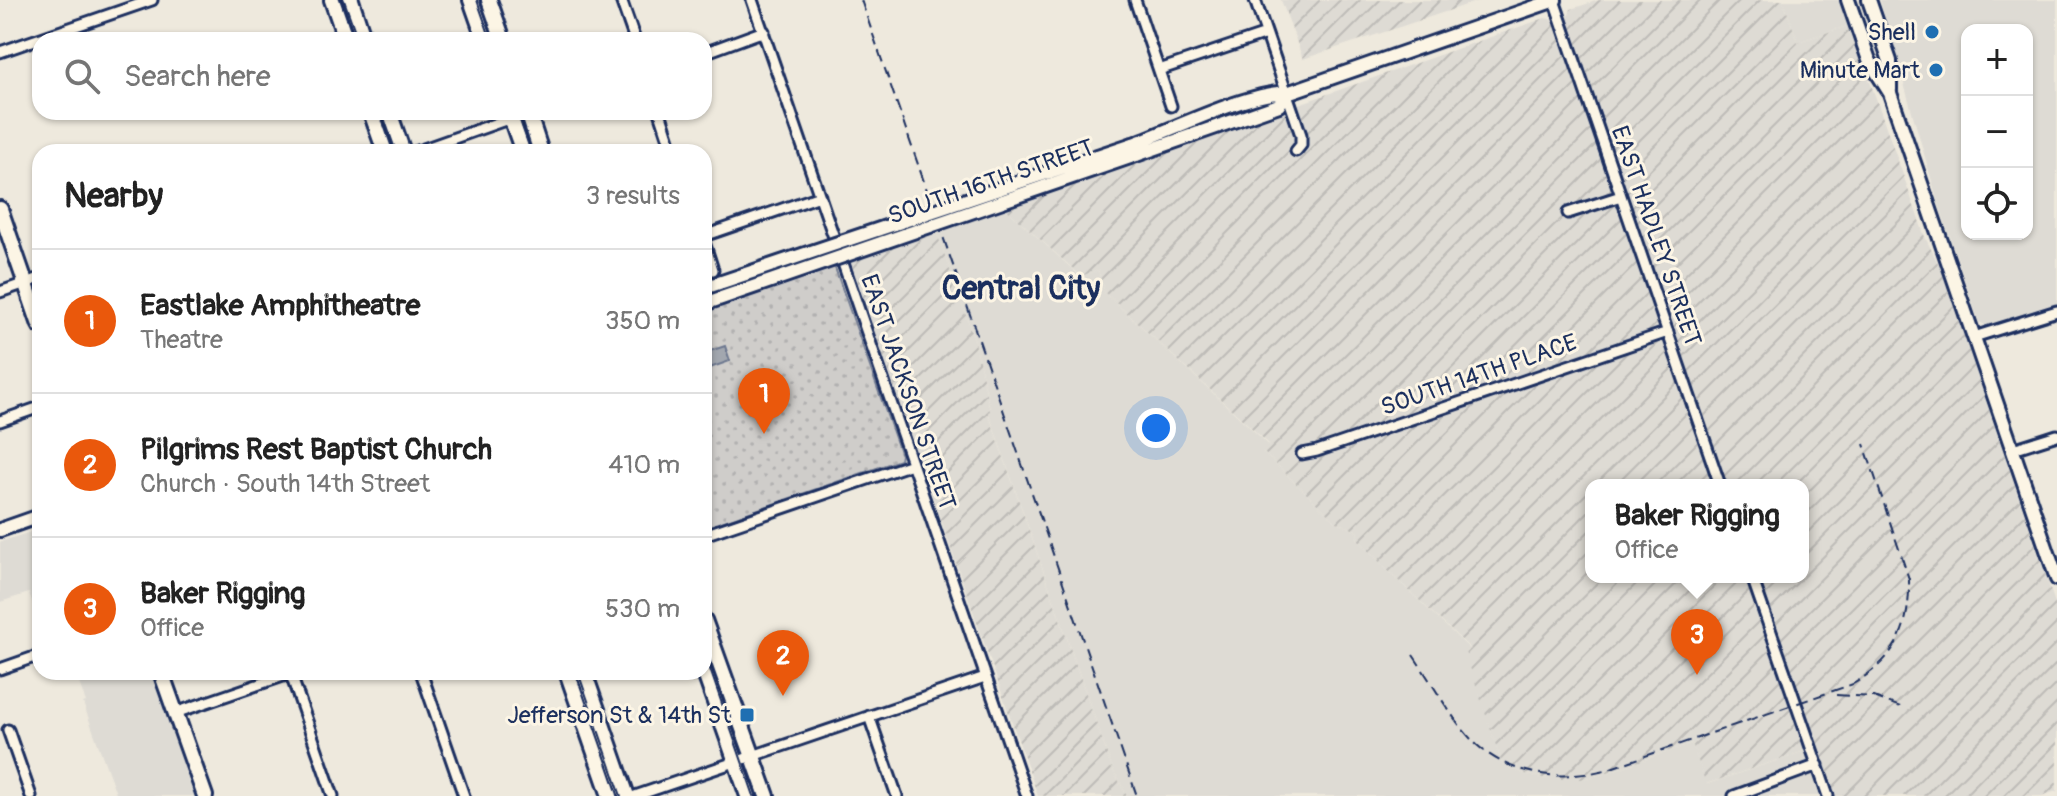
<!DOCTYPE html>
<html lang="en">
<head>
<meta charset="utf-8">
<style>
  body { margin:0; font-family:Pangolin,sans-serif; background:#f6f6f6; color:#222 }
  .controls { position:absolute; right:24px; top:24px; display:grid; overflow:hidden; border-radius:16px; box-shadow:0 2px 6px #0004 }
  .controls button { width:72px; height:72px; display:grid; place-items:center; padding:0; border:0; border-bottom:2px solid #e0e0e0; background:#fff; color:#222; font:40px sans-serif }
  .you { position:absolute; left:1156px; top:428px; width:28px; height:28px; margin:-20px; border:6px solid #fff; border-radius:50%; background:#1a73e8; box-shadow:0 0 0 12px #1a73e833 }
  .badge { display:grid; place-items:center; width:52px; height:52px; border-radius:50%; background:#ea580c; color:#fff; font-size:26px; font-weight:700 }
  .pin { position:absolute; translate:-50% -66px; filter:drop-shadow(0 2px 4px #0008) }
  .pin::after { content:''; position:absolute; top:42px; width:28px; height:24px; background:inherit; clip-path:polygon(0 0,100% 0,50% 100%) }
  .popup { position:absolute; left:1585px; top:479px; width:224px; height:104px; box-sizing:border-box; display:grid; place-content:center; border-radius:16px; background:#fff; filter:drop-shadow(0 2px 6px #0005); font-size:26px; white-space:nowrap; color:#767676 }
  .popup b { font-size:30px; color:#222 }
  .popup::after { content:''; position:absolute; left:50%; top:100%; margin-left:-16px; border:16px solid transparent; border-top-color:#fff }
  .list { margin:0; padding:0; list-style:none }
  h2 { display:flex; justify-content:space-between; align-items:center; height:104px; margin:0; padding:0 32px; font-size:34px }
  h2 small { font-size:26px; font-weight:400; color:#767676 }
  .list li { display:grid; grid-template-columns:52px 1fr auto; gap:24px; align-items:center; box-sizing:border-box; height:144px; padding:0 32px; border-top:2px solid #e0e0e0 }
  .list b { display:block; font-size:30px; white-space:nowrap }
  .list p { margin:0; font-size:26px; white-space:nowrap; color:#767676 }
  .list em { font-size:26px; font-style:normal; color:#767676 }
  .icon { flex:none; width:44px; height:44px; fill:none; stroke:currentColor; stroke-width:2; stroke-linecap:round; stroke-linejoin:round }
  .map { position:relative; flex:none; width:2057px; height:796px; overflow:hidden }
  .search { position:absolute; background:#fff; box-shadow:0 2px 6px #0004; left:32px; top:32px; width:680px; height:88px; display:flex; align-items:center; gap:20px; box-sizing:border-box; padding:0 28px; border-radius:24px; color:#767676; font-size:30px }
  .panel { position:absolute; background:#fff; box-shadow:0 2px 6px #0004; left:32px; top:144px; width:680px; height:536px; border-radius:24px }
  .map>svg:first-child { display:block }
</style>
</head>
<body>
<div class="map">
<svg width="2057" height="796" viewBox="0 0 2057 796">
  <defs>
    <pattern id="industrial-furrows" width="10" height="10" patternUnits="userSpaceOnUse" patternTransform="scale(2)"><rect width="10" height="10" fill="#dedbd4"/><path d="M-1 1l2-2M0 10L10 0M9 11l2-2" fill="none" stroke="#bebcb8"/></pattern>
    <pattern id="park-dots" width="8" height="8" patternUnits="userSpaceOnUse" patternTransform="scale(2)"><rect width="8" height="8" fill="#cfcdca"/><path d="M2 2h.1M6 6h.1" fill="none" stroke="#b1b0b0" stroke-width="1.8" stroke-linecap="round"/></pattern>
  </defs>
  <rect width="100%" height="100%" fill="#eee9dd"/>
  <filter id="ink" filterUnits="userSpaceOnUse"><feTurbulence type="fractalNoise" baseFrequency=".0125" numOctaves="2"/><feDisplacementMap in="SourceGraphic" scale="16" xChannelSelector="R" yChannelSelector="G"/><feConvolveMatrix kernelMatrix="1 2 1 2 8 2 1 2 1" color-interpolation-filters="sRGB"/></filter>
  <g filter="url(#ink)">
    <path fill="#dedbd4" fill-rule="evenodd" d="M 1783,0 L 1841,0 L 1850,25 L 1798,42 Z
      M 1880,0 L 2057,0 L 2057,304 L 1987,326 L 1979,322 L 1937,199 ZM 1967,30 L 2027,30 L 2027,234 L 1967,234 Z
      M 1004,207 L 1080,276 L 1098,270 L 1105,293 L 1269,445 L 1263,452 L 1335,521 L 1359,532 L 1357,538 L 1387,570 L 1471,650 L 1466,651 L 1502,764 L 1528,775 L 1548,779 L 1580,779 L 1599,775 L 1692,743 L 1707,784 L 1805,751 L 1820,796 L 1127,796 L 1112,768 L 988,411 L 990,410 L 975,341 L 936,230 Z
      M 40,529 L 40,622 L 29,593 L 0,602 L 0,542 Z
      M 75,672 L 151,672 L 194,796 L 117,796 L 83,703 L 86,702 Z"/>
    <path fill="url(#industrial-furrows)" d="M 1281,0 L 1481,0 L 1303,59 Z
      M 1599,0 L 1783,0 L 1798,42 L 1850,25 L 1925,237 L 1941,269 L 2057,609 L 2057,791 L 2041,796 L 1833,796 L 1758,577 L 1803,577 L 1803,485 L 1726,485 L 1567,21 L 1571,9 Z
      M 1545,18 L 1550,19 L 1557,26 L 1714,485 L 1591,485 L 1591,577 L 1745,577 L 1805,751 L 1706,784 L 1692,743 L 1599,775 L 1581,779 L 1548,779 L 1528,775 L 1502,764 L 1465,652 L 1471,649 L 1387,570 L 1357,538 L 1359,532 L 1335,521 L 1262,451 L 1269,444 L 1105,293 L 1098,270 L 1081,276 L 1004,207 Z
      M 936,230 L 975,341 L 990,411 L 988,412 L 1112,768 L 1127,796 L 1038,796 L 849,259 Z"/>
    <path fill="url(#park-dots)" stroke="#757e94" stroke-width="2" d="M 834,265 L 901,455 L 900,460 L 704,528 L 704,309 Z"/>
    <path fill="#a2a7af" stroke="#6c778f" stroke-width="2" d="M 725,346 L 730,361 L 704,370 L 704,353 Z"/>
    <g fill="none" stroke-linecap="round" stroke-linejoin="round">
      <defs>
        <path id="minor" d="M 621,0 L 635,40
          M 752,0 L 1027,796
          M 1135,0 L 1171,106
          M 1255,0 L 1301,135 L 1301,145 L 1296,151
          M 1554,0 L 1720,485
          M 0,52 L 152,0
          M 704,53 L 764,31
          M 1159,70 L 1266,34
          M 660,112 L 673,152
          M 415,152 L 511,118
          M 1568,213 L 1621,196
          M 704,236 L 820,196
          M 704,242 L 713,270
          M 0,292 L 40,278
          M 1974,337 L 2057,311
          M 0,421 L 40,407
          M 2013,449 L 2057,435
          M 1302,454 L 1317,451 L 1668,332
          M 704,535 L 912,464
          M 1752,577 L 1828,796
          M 0,669 L 40,655
          M 290,672 L 333,796
          M 421,672 L 464,796
          M 175,713 L 295,672
          M 869,716 L 897,796
          M 8,730 L 31,796
          M 635,796 L 985,677
          M 1734,796 L 1818,765"/>
        <path id="secondary" d="M 1848,0 L 1869,60 L 1890,93 L 2057,579
          M 1869,0 L 1890,61 L 1890,90
          M 1133,144 C 1169,131 1253,90 1287,93 L 1555,0
          M 1136,155 L 1279,105 L 1287,93
          M 0,530 L 40,516"/>
        <path id="primary" d="M 332,0 L 346,40
          M 351,0 L 364,40
          M 471,0 L 485,40
          M 489,0 L 503,40
          M 371,112 L 385,152
          M 389,112 L 403,152
          M 509,112 L 523,152
          M 528,112 L 541,152
          M 0,209 L 40,325
          M 704,620 L 767,796
          M 704,671 L 748,796
          M 161,672 L 205,796
          M 567,672 L 610,796
          M 584,672 L 627,796"/>
      </defs>
      <use href="#minor" stroke="#1b2f5e" stroke-width="15"/>
      <use href="#secondary" stroke="#1b2f5e" stroke-width="18"/>
      <use href="#primary" stroke="#1b2f5e" stroke-width="20"/>
      <use href="#minor" stroke="#fcf5e5" stroke-width="9"/>
      <use href="#secondary" stroke="#fcf5e5" stroke-width="12"/>
      <use href="#primary" stroke="#fcf5e5" stroke-width="14"/>
      <path stroke="#1b2f5e" stroke-width="2" d="M 344,0 L 358,40
        M 477,0 L 491,40
        M 382,112 L 396,152
        M 517,112 L 531,152
        M 704,652 L 754,796
        M 578,672 L 621,796"/>
      <path stroke="#1b2f5e" stroke-width="2" stroke-dasharray="12 6" stroke-linecap="butt" d="M 861,0 L 1137,796
        M 1413,655 C 1431,681 1455,725 1477,745 C 1513,777 1561,781 1605,770 L 1853,684 C 1897,658 1910,628 1909,579 L 1864,444
        M 1836,695 L 1874,697 L 1903,708"/>
      <defs>
        <path id="secondary-bridge" d="M 704,288 L 1133,144
          M 704,304 L 1136,155"/>
      </defs>
      <use href="#secondary-bridge" stroke="#1b2f5e" stroke-width="18" stroke-linecap="butt"/>
      <use href="#secondary-bridge" stroke="#fcf5e5" stroke-width="12"/>
    </g>
  </g>
  <g fill="#1f6fb2" stroke="#fcf5e5" stroke-width="3">
    <circle cx="1932" cy="32" r="8"/>
    <circle cx="1936" cy="70" r="8"/>
    <rect x="739" y="707" width="16" height="16" rx="4"/>
  </g>
  <g text-anchor="middle" dominant-baseline="central" stroke-width="6" stroke-linejoin="round" paint-order="stroke">
    <g font-size="24" fill="#1b2f5e" stroke="#fcf5e5" text-anchor="end">
      <text x="1916" y="32">Shell</text>
      <text x="1920" y="70">Minute Mart</text>
      <text x="731" y="715">Jefferson St &amp; 14th St</text>
    </g>
    <g font-size="24" fill="#1b2f5e" stroke="#fcf5e5">
      <text transform="translate(991 182) rotate(-19)">SOUTH 16TH STREET</text>
      <text transform="translate(1656 236) rotate(71)">EAST HADLEY STREET</text>
      <text transform="translate(1479 375) rotate(-19)">SOUTH 14TH PLACE</text>
      <text transform="translate(908 392) rotate(71)">EAST JACKSON STREET</text>
    </g>
    <g font-size="32" font-weight="bold" fill="#1b2f5e" stroke="#fcf5e5">
      <text x="1021" y="289">Central City</text>
    </g>
  </g>
</svg>
<div class="controls">
<button>+</button>
<button>−</button>
<button><svg class="icon" aria-label="locate" viewBox="0 0 24 24"><circle cx="12" cy="12" r="6"/><path d="M12 2v4M12 18v4M2 12h4M18 12h4"/></svg></button>
</div>
<div class="you"></div>
<div class="pin badge" style="left:764px;top:434px">1</div>
<div class="pin badge" style="left:783px;top:696px">2</div>
<div class="pin badge" style="left:1697px;top:675px">3</div>
<div class="popup"><b>Baker Rigging</b>Office</div>
<div class="search"><svg class="icon" aria-label="search" viewBox="0 0 24 24"><circle cx="10" cy="10" r="6"/><path d="M15 15l6 6"/></svg>Search here</div>
<section class="panel">
<h2>Nearby<small>3 results</small></h2>
<ul class="list">
<li><span class="badge">1</span><div><b>Eastlake Amphitheatre</b><p>Theatre</p></div><em>350 m</em></li>
<li><span class="badge">2</span><div><b>Pilgrims Rest Baptist Church</b><p>Church · South 14th Street</p></div><em>410 m</em></li>
<li><span class="badge">3</span><div><b>Baker Rigging</b><p>Office</p></div><em>530 m</em></li>
</ul>
</section>
</div>
</body>
</html>
